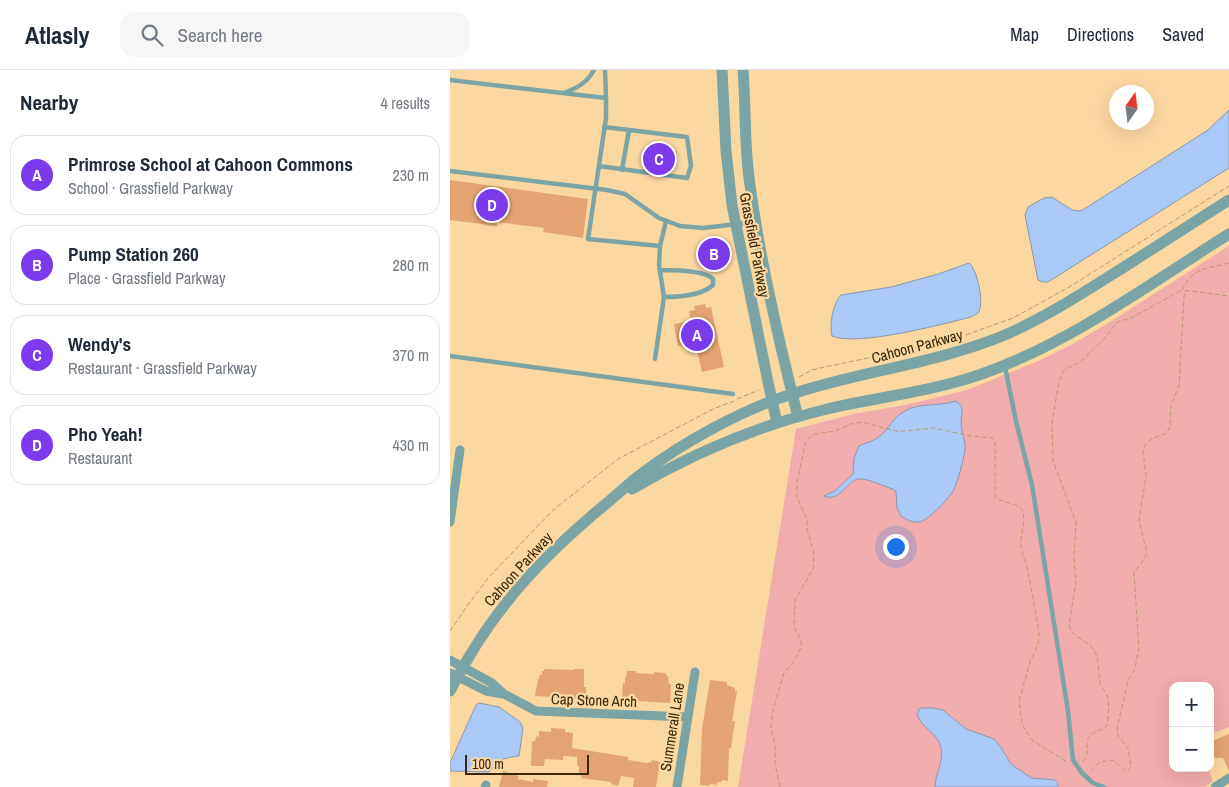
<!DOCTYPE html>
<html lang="en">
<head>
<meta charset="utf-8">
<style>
  body { margin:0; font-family:"Archivo Narrow",sans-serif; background:#f6f6f7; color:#1f2937 }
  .controls { position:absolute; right:15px; bottom:15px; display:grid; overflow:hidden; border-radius:10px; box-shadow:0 5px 20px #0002 }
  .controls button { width:45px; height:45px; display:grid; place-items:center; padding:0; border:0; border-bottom:1px solid #e0e1e3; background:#fff; color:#1f2937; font:25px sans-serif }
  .compass { position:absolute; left:659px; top:15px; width:45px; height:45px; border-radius:50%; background:#fff; box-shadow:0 5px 20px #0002; rotate:14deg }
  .scale { position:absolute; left:15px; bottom:12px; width:124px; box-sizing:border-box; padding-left:5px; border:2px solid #382708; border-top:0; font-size:14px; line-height:18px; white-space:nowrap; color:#382708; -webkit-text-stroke:4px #fcd8a1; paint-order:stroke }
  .you { position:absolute; left:445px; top:476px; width:18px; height:18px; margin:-12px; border:4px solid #fff; border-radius:50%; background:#1a73e8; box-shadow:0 0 0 8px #1a73e833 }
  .badge { display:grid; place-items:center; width:32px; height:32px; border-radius:50%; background:#7c3aed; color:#fff; font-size:16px; font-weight:700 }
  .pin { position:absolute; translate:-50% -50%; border:2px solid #fff; box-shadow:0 1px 5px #0006 }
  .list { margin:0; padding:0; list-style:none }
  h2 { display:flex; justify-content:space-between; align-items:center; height:65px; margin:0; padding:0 20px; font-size:21px }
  h2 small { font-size:16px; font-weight:400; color:#747a83 }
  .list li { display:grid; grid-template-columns:32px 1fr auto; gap:15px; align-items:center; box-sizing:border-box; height:80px; margin:0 10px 10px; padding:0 10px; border:1px solid #e0e1e3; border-radius:15px }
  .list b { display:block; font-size:19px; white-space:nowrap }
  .list p { margin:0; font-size:16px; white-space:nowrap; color:#747a83 }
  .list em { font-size:16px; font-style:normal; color:#747a83 }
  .icon { flex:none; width:28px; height:28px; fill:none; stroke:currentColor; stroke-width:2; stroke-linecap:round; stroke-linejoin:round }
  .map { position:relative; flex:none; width:779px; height:717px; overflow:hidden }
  header { display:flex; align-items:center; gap:30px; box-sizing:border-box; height:70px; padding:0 25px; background:#fff; border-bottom:1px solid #e0e1e3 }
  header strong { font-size:24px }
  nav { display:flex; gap:28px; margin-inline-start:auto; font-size:18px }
  .search { width:350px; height:45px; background:#f6f6f7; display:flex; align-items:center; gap:12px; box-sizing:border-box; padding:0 18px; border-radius:15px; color:#747a83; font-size:19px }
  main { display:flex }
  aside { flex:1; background:#fff }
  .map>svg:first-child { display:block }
</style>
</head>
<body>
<header>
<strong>Atlasly</strong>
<div class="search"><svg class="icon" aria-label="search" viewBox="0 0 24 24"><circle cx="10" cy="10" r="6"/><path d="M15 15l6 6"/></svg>Search here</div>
<nav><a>Map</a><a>Directions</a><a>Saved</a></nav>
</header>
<main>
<aside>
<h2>Nearby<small>4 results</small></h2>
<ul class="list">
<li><span class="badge">A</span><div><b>Primrose School at Cahoon Commons</b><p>School · Grassfield Parkway</p></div><em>230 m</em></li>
<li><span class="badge">B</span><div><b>Pump Station 260</b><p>Place · Grassfield Parkway</p></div><em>280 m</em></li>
<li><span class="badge">C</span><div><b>Wendy's</b><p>Restaurant · Grassfield Parkway</p></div><em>370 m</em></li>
<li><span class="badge">D</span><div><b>Pho Yeah!</b><p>Restaurant</p></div><em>430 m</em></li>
</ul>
</aside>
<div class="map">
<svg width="779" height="717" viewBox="0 0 779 717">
  <rect width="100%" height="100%" fill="#fcd8a1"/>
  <path fill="#f1acad" d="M 779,176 L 779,657 L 760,664 L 760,616 L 723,616 L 723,698 L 758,698 L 763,711 L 755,717 L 288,717 L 346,359 L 403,344 L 455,335 L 517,320 L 586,292 L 623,274 L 663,250 Z"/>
  <path fill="#aac9f7" stroke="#8898af" d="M 779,40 L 779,98 L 598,212 L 592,212 L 588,210 L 575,145 L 578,137 L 594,128 L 602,127 L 622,140 L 631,141 L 758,60 Z
    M 519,193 C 527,198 535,235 528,243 C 528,243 522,247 521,247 C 493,254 407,277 382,266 C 379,255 383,233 391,225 L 441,217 L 488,204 Z
    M 505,331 C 516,336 511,343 511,353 C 511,362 516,371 515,380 C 513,391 508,412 503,421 C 498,429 478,451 469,452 C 462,453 456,449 451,446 L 447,438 L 446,422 L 443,419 C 435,417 415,407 408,409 C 395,413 390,432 374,426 L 385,421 L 403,404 L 404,388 L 409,376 C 415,373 425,371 430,366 C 439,359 444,346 455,341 C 470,332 489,337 505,331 Z
    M 29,633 L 49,637 L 70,652 L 73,658 L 69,686 C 52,688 49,690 39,702 L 0,701 L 0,693 L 26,635 Z
    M 470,638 L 483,638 L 493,640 L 516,659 L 544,669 L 550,676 L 561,694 L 581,708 L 605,710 L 608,713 L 608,717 L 485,717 C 485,704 494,691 491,678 C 488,663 471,658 467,644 Z"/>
  <path fill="#e5a372" d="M 198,78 L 227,81 L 225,96 L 210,95 L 209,98 L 197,96 L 197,93 L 192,92 L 193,79 Z
    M 0,110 L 138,129 L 133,168 L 93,162 L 94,158 L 47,152 L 47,156 L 0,150 Z
    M 255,234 L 256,238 L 261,237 L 274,297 L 252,302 L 247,280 L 245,280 L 244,275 L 231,277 L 231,275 L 228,276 L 224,254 L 241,251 L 239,241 L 245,240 L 244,236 Z
    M 94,599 L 124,600 L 124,599 L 134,599 L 134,617 L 136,617 L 136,629 L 85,626 L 88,609 L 89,609 L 90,604 L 92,605 L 92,601 L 94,601 Z
    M 177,601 L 186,601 L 186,603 L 204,604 L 204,602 L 216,603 L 216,605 L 218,606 L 219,614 L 221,614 L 220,633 L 172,630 L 173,613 L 175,613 L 175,608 L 176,608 Z
    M 260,610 L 277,612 L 277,615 L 285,618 L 285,621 L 287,621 L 282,651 L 285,651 L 281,678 L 279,678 L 278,711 L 272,710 L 271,712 L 267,712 L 267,715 L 260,714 L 260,716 L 250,715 L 252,659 Z
    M 101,658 L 115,659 L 115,662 L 123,663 L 122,678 L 178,687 L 178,690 L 196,693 L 201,692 L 202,690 L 210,692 L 206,717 L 183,717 L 184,708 L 171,706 L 168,716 L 161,714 L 161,712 L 131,708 L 132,706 L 129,705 L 129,696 L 127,696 L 127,687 L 113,686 L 113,690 L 95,689 L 94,696 L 81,696 L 82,671 L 85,671 L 86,666 L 89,667 L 89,661 L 101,662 Z
    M 779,664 L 779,701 L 773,688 L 765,688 L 760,672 Z
    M 53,701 L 69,706 L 68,709 L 83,712 L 83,709 L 98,711 L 97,717 L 49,717 Z"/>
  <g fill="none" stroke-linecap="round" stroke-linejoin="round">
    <path stroke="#b7996b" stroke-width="1" stroke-dasharray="5 2.5" stroke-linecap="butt" d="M 779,193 C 756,199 743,197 732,220 L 779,226
      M 349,307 L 362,300 L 375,297 L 499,271 L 563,248 L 621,216 L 779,116
      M 287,329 L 309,320
      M 0,561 L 17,536 L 39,507 L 103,440 L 168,389 L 263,339 L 284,331
      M 633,692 C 642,682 632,673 641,665 C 645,661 651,660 656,657 C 659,649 659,639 658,630 C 658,624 652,619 650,613 C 648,602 650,588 643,579 C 636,569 623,569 619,555 L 626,511 L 624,488 L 626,452 L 603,391 L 602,353 L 609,311 L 614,300 L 630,292 L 655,268 L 667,252 L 681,248 L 732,220
      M 641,701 L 650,692 L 663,690 L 674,700 L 678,701 L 681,697 L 678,678 L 668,666 L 667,658 L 678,611 L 685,598 L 689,578 L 684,503 L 694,489 L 697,483 L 689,450 L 696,406 L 693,381 L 695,375 L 701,369 L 717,363 L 720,356 L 721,335 L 729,316 L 734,227 L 737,220
      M 330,717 L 325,694 L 325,675 L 321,657 L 323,640 L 334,603 L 343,593 L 352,576 L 349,566 L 344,557 L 345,530 L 363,499 L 364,484 L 357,459 L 357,449 L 347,428 L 347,413 L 355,374 L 360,367 L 365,364 L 385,361 L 401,354 L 412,352 L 446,361 L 456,361 L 484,358 L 521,366 L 543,368 L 545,371 L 545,427 C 552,433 568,433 572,440 C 577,449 570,465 571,475 C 572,484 576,493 578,502 C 582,522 586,543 589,564 L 588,574 L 580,592 L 569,631 L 572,654 L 582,670 L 617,692"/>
    <path stroke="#7aa4a5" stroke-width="4.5" d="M 0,10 L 156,28 L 155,0
      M 114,23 C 127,18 137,13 144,0
      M 156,28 L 156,48 L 138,169 L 210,176 L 216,151
      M 149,96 L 237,108 L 241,96 L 237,67 L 154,57
      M 172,100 L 179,60
      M 0,101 L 157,120 L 175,124 L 209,148 L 230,156 L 253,158 L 305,152
      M 210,200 C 223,200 255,200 263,209 L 263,215 C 251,226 229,227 214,227
      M 0,286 L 283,324
      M 205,289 L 214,227 L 209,195 L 210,176
      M 555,297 L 566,351 L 582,415 L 618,641 L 623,690 L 632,703 L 643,713 L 654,717"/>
    <path stroke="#7aa4a5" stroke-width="9" d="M 0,452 L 10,380
      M 0,590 L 42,613 L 54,624 L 86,641 L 238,647
      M 0,603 L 36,621 L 53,624
      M 35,717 L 36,715
      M 227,717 L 245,602
      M 765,717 L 779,708"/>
    <path stroke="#7aa4a5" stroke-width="11" d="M 272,0 L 276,81 L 282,135 L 318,312 L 327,353
      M 293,0 C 296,38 294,77 300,115 C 310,191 329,272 348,347
      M 182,419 C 245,382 306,356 377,339 C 428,327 479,322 529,305 C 620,273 698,215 779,164
      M 0,621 C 40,542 90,488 157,433 C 168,424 178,414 190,405 C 233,372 293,339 345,323 C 414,301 487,293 555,265 C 596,247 633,223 671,199 C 707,176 743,153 779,130"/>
  </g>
  <g text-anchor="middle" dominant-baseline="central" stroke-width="4.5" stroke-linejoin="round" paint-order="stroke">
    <g font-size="15" fill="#382708" stroke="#fcd8a1">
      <text transform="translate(305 175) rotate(79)">Grassfield Parkway</text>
      <text transform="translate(467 276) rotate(-15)">Cahoon Parkway</text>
      <text transform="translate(68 499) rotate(-48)">Cahoon Parkway</text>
      <text transform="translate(144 630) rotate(2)">Cap Stone Arch</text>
      <text transform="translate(222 657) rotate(-81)">Summerall Lane</text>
    </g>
  </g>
</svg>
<div class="controls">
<button>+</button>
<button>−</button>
</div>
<svg class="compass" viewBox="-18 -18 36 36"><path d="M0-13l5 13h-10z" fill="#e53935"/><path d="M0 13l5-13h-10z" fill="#747a83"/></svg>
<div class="scale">100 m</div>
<div class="you"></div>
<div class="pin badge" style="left:247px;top:265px">A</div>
<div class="pin badge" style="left:264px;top:184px">B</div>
<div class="pin badge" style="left:209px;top:89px">C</div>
<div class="pin badge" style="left:42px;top:135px">D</div>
</div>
</main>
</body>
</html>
